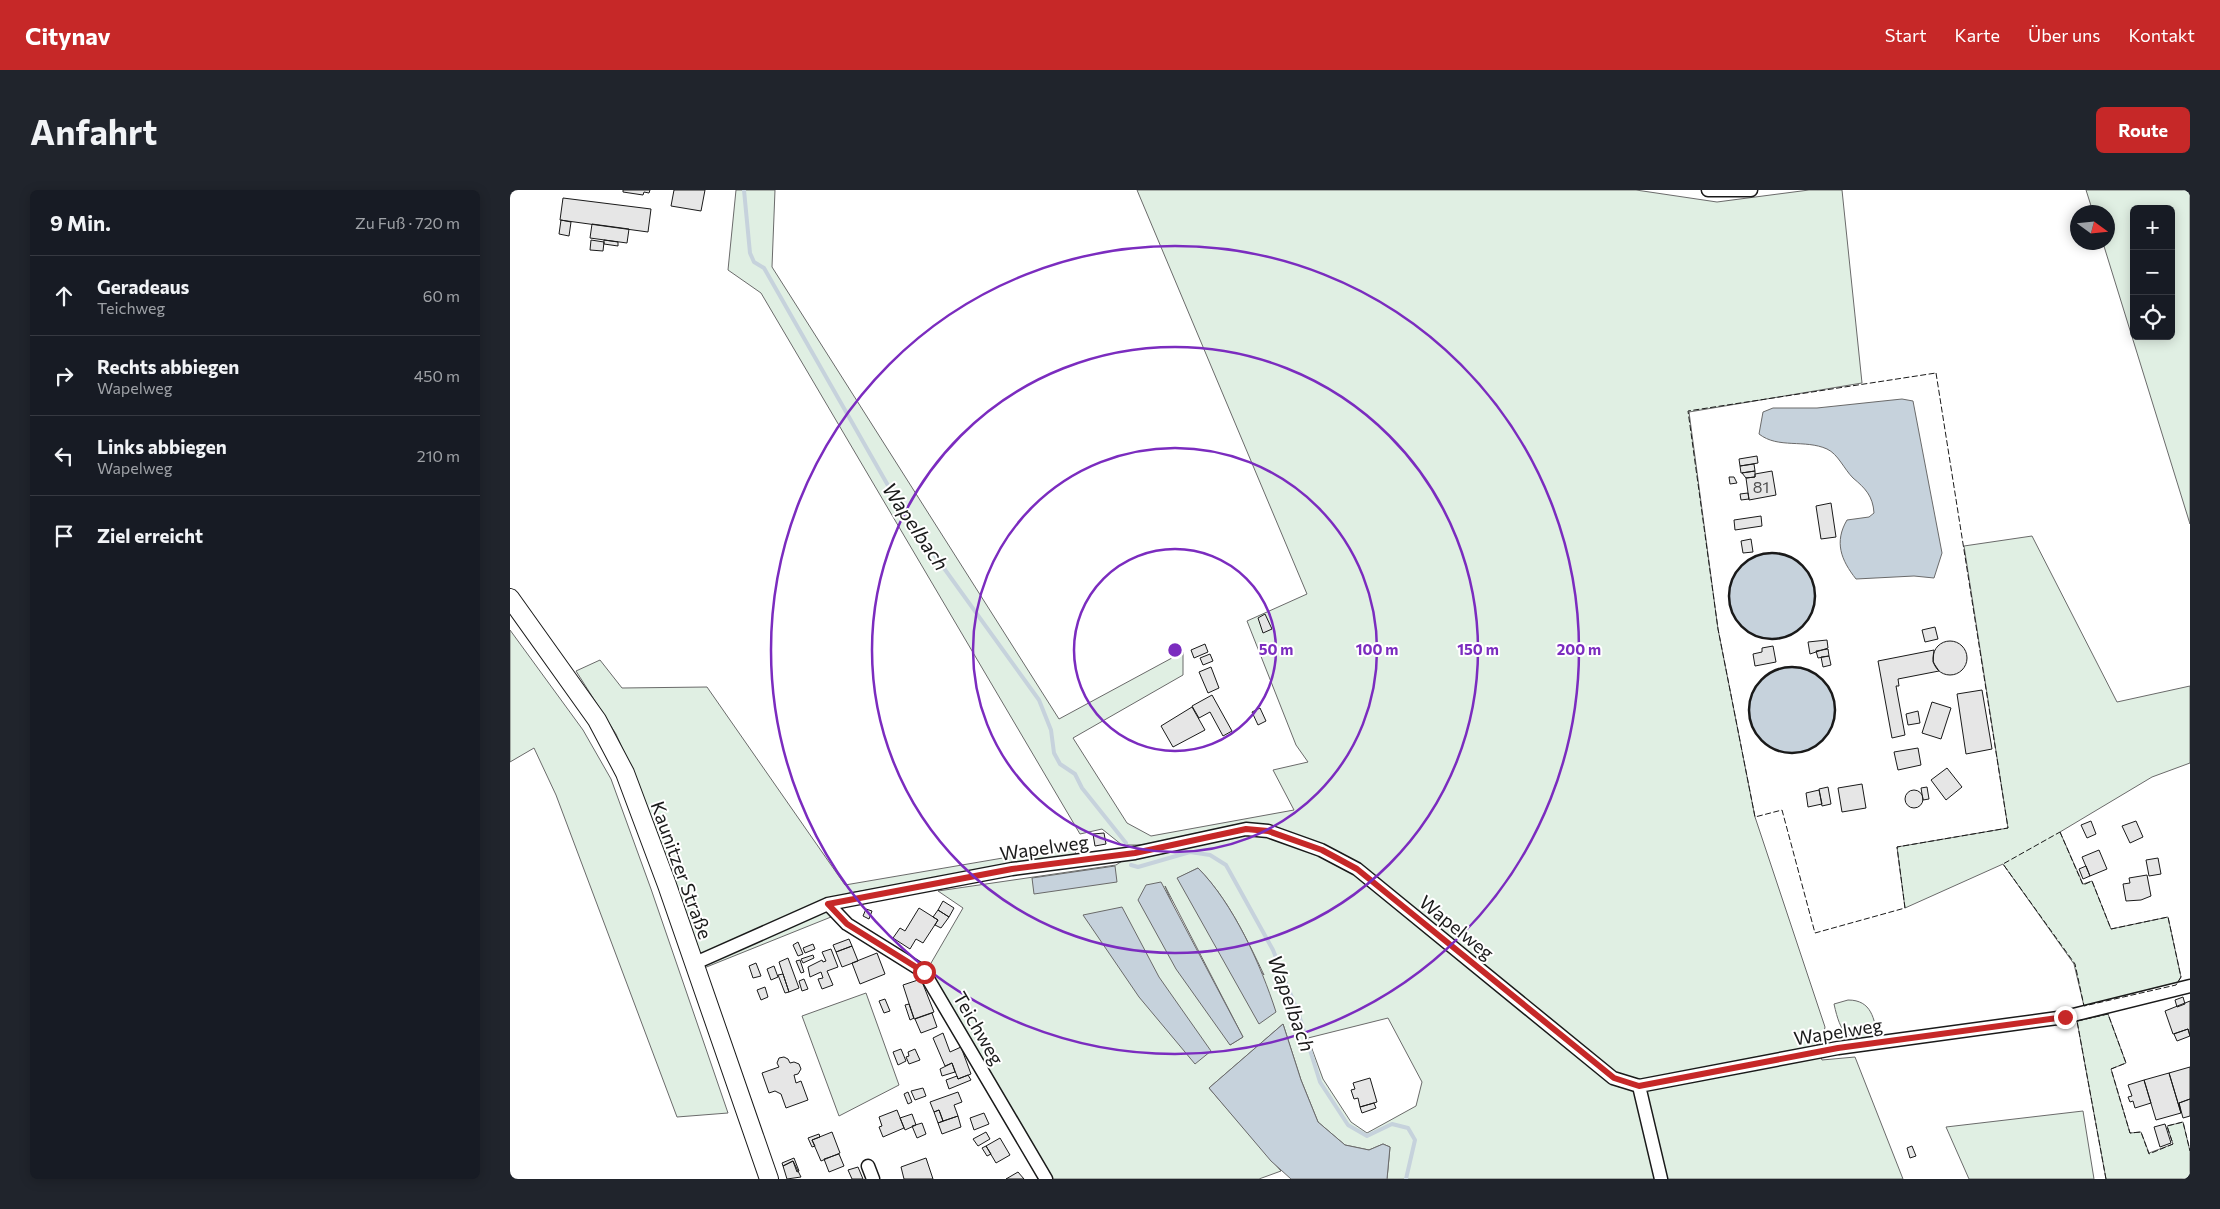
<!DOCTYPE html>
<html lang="de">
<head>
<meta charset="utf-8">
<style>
  body { margin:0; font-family:Commissioner,sans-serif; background:#20242c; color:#f1f3f6 }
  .controls { position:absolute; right:15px; top:15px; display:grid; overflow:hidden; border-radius:8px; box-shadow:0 2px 12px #0003 }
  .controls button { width:45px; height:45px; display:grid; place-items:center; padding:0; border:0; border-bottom:1px solid #363941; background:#171b24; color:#f1f3f6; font:25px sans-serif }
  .compass { position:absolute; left:1560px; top:15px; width:45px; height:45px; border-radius:50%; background:#171b24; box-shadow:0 2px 12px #0003; rotate:105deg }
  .stop { position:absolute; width:15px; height:15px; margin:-11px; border:4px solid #c62828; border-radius:50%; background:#fff }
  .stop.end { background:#c62828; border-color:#fff; box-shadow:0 1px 5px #0008 }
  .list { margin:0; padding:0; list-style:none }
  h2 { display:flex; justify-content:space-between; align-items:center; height:65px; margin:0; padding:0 20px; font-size:21px }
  h2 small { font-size:16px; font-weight:400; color:#9ea1a6 }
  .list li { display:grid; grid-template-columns:32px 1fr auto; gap:15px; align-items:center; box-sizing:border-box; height:80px; padding:0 20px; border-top:1px solid #363941 }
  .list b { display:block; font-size:19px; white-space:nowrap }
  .list p { margin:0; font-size:16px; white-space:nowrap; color:#9ea1a6 }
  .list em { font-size:16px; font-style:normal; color:#9ea1a6 }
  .icon { flex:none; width:28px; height:28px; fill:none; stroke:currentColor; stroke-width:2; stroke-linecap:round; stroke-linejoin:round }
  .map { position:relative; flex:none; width:1680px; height:989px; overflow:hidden; border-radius:8px }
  header { display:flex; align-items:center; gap:30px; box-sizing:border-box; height:70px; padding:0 25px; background:#c62828; color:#fff }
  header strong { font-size:24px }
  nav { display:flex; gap:28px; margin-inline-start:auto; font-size:18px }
  .intro { display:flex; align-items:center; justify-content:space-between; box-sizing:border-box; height:120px; padding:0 30px }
  h1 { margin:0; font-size:35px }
  .button { padding:12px 22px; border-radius:8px; background:#c62828; color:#fff; font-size:18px; font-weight:700 }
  main { display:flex; gap:30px; padding:0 30px }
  aside { flex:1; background:#171b24; border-radius:8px; box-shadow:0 2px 12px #0003 }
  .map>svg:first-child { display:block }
</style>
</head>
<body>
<header>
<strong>Citynav</strong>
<nav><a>Start</a><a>Karte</a><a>Über uns</a><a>Kontakt</a></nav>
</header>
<div class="intro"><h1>Anfahrt</h1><a class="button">Route</a></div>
<main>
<aside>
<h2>9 Min.<small>Zu Fuß · 720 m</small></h2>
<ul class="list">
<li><svg class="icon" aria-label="ahead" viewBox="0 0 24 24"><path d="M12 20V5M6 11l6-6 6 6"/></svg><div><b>Geradeaus</b><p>Teichweg</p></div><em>60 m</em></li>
<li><svg class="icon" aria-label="right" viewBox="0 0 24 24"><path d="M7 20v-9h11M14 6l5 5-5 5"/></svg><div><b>Rechts abbiegen</b><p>Wapelweg</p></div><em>450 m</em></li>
<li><svg class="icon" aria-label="left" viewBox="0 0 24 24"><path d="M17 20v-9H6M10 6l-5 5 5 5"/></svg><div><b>Links abbiegen</b><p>Wapelweg</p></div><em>210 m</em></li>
<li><svg class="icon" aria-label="arrive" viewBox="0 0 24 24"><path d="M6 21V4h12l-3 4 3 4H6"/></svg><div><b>Ziel erreicht</b></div></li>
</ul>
</aside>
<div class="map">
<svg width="1680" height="989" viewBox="0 0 1680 989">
  <rect width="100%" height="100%" fill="#fff"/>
  <path fill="#e0efe3" stroke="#6a6a6a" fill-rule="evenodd" d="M 226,0 L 265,0 L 262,77 L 549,529 L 673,462 L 673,485 L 563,548 L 617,633 L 641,646 L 784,620 L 763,580 L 798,572 L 786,555 L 737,431 L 797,404 L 627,0 L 1126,0 L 1207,12 L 1299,0 L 1332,0 L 1352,193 L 1179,222 L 1208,439 L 1245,627 L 1315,837 L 1312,852 L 1306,855 L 1312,870 L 1345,867 L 1393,989 L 877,989 L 880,957 L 873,954 L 859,960 L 835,955 L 808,932 L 791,890 L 773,834 L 699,898 L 771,981 L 749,989 L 541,989 L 417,780 L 453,718 L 428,701 L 606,675 L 637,655 L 612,655 L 592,639 L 570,644 L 251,103 L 218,80 ZM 688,678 C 717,707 737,749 754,785 L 668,688 ZM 655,696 L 733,847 L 720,855 ZM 878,828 L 912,892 L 906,916 L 857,943 L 841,932 L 813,889 L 798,848 Z
    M 1576,0 L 1680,0 L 1680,334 L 1593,53 L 1598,52 L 1598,22 L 1583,22 ZM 1624,19 L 1661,19 L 1661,146 L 1624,146 Z
    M 1522,346 L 1607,512 L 1680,496 L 1680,573 L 1642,587 L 1550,642 L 1573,694 L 1582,691 L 1601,739 L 1658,727 L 1671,787 L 1666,795 L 1574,816 L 1564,774 L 1493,674 L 1395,718 L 1387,657 L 1498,638 L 1454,356 Z
    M 0,440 L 73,540 L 101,589 L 141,699 L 218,923 L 167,927 L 46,605 L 24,558 L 0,572 Z
    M 90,470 L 112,498 L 197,497 L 335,695 L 563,656 L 566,664 L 340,703 L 314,710 L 321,727 L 194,778 L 123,582 L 106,544 L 66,481 Z
    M 356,803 L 389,895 L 329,926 L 292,826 Z
    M 1338,810 C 1362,810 1364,829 1368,848 C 1336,850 1331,845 1324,814 Z
    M 1598,824 L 1616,873 L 1601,879 L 1620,943 L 1631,942 L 1639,963 L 1663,954 L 1657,936 L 1673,932 L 1680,961 L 1680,989 L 1596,989 L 1567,831 Z
    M 1573,921 L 1584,989 L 1459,989 L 1436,937 Z"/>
  <path fill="#c6d2dc" stroke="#6a6a6a" d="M 1392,209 L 1403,211 L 1432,363 L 1424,388 L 1404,386 L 1346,389 C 1331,370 1324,352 1337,330 L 1359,327 L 1364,323 C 1363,306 1355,298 1343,288 C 1334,279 1328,264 1317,259 C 1295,249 1268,259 1249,244 L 1253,222 L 1263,218 L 1307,218 Z
    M1219 406a43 43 0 1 1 86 0a43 43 0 1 1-86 0Z
    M1239 520a43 43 0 1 1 86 0a43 43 0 1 1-86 0Z
    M 605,676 L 607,692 L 524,704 L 522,688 Z
    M 688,678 C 723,713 751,775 766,822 L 749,834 L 667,688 Z
    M 651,692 L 733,847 L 720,855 L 666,779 L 628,710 L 636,695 Z
    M 612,717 L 649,787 L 701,861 L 685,874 L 629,807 L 573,725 Z
    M 773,834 L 791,890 L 808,932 L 835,955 L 859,960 L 873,954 L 880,957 L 877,989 L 781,989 L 761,971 L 699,898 Z"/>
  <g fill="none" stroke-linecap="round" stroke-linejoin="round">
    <path stroke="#c6d2dc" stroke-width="4" d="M 234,0 L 240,63 L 244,72 L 254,78 L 392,320 L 529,510 L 541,540 L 544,563 L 550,574 L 565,584 L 572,598 L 616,653
      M 621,675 L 628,677 L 680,662 L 700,665 L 716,675 L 763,760 L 789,825 L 810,892 L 838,935 L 857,946 L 882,934 L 898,938 L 905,950 L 896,989"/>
  </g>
  <path fill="#e6e6e6" stroke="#1a1a1a" d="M 113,0 L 140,0 L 139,3 L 134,2 L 133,5 L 113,2 Z
    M 164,0 L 195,0 L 191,21 L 161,16 Z
    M 53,8 L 141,19 L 138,42 L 50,30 Z
    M 51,30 L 61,32 L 59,46 L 49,44 Z
    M 82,34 L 119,39 L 117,53 L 80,48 Z
    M 81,50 L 94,52 L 93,61 L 80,60 Z
    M 94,50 L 108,52 L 108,56 L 94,54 Z
    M 1247,266 L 1248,273 L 1230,276 L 1229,269 Z
    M 1244,274 L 1245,281 L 1231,283 L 1230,276 Z
    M 1245,281 L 1245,287 L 1236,288 L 1232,283 Z
    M 1262,281 L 1266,305 L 1239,310 L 1236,288 L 1245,287 L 1245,284 Z
    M 1219,287 L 1224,287 L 1227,293 L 1220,294 Z
    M 1238,303 L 1239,309 L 1231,310 L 1230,304 Z
    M 1321,313 L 1326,347 L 1311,349 L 1306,316 Z
    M 1251,326 L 1252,336 L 1225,340 L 1224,330 Z
    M 1241,349 L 1243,362 L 1233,363 L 1231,351 Z
    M 755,424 L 762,439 L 753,443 L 748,428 Z
    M 1425,437 L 1428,449 L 1415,452 L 1412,440 Z
    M 1317,450 L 1318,458 L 1300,464 L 1298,452 Z
    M1423 468a17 17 0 1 1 34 0a17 17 0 1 1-34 0Z
    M 695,454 L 698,462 L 684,468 L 681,460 Z
    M 1263,456 L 1266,472 L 1245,476 L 1243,464 L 1252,462 L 1252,458 Z
    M 1318,459 L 1319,466 L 1308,468 L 1306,461 Z
    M 1424,460 L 1423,472 L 1429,481 L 1388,489 L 1389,496 L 1386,496 L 1395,545 L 1382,548 L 1368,471 Z
    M 700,464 L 703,471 L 693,475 L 690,468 Z
    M 1319,466 L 1321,475 L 1313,477 L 1311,467 Z
    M 701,477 L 709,498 L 698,503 L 689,482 Z
    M 1472,500 L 1482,559 L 1456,564 L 1447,504 Z
    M 702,505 L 722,541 L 713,546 L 700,522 L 689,528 L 682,516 Z
    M 1422,512 L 1441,518 L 1431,549 L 1412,543 Z
    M 682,517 L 695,540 L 663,557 L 651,536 Z
    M 750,518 L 756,531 L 748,535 L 742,522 Z
    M 1408,521 L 1410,533 L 1398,535 L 1396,524 Z
    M 1408,558 L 1411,575 L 1388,580 L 1384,562 Z
    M 1437,578 L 1452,597 L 1436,610 L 1421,590 Z
    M 1352,594 L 1356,618 L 1332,622 L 1328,598 Z
    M 1318,597 L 1321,614 L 1312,616 L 1309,599 Z
    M 1417,597 L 1419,609 L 1413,610 L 1411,598 Z
    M 1309,600 L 1312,614 L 1298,617 L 1296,603 Z
    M1395 609a9 9 0 1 1 18 0a9 9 0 1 1-18 0Z
    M 1581,631 L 1586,644 L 1577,648 L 1571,635 Z
    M 1626,631 L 1633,647 L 1620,653 L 1612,636 Z
    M 594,643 L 596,654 L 585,656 L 583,644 Z
    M 1589,660 L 1597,679 L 1580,686 L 1572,667 Z
    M 1648,668 L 1651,684 L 1639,686 L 1636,670 Z
    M 1576,676 L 1580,686 L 1573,689 L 1569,679 Z
    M 1637,685 L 1641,706 L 1631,710 L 1616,711 L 1613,694 L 1620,693 L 1619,688 Z
    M 433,711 L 444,718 L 439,727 L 428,720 Z
    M 409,718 L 428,730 L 413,753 L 406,749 L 400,759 L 383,748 L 390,738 L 395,741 Z
    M 356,719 L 362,721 L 359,729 L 353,726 Z
    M 428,720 L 439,727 L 431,738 L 425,735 L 428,730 L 423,727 Z
    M 339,749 L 342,756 L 326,762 L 323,755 Z
    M 288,752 L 293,764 L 288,766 L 283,755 Z
    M 303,754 L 305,759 L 295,763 L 293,758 Z
    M 342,756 L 348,771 L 332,777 L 326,762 Z
    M 321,759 L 328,777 L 317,781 L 323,795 L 312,799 L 308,789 L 313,788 L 311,782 L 300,787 L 298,777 L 312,770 L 313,772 L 316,771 L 312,762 Z
    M 367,763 L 375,784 L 350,794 L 342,773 Z
    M 303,765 L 304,768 L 293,773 L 291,769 Z
    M 278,768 L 289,798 L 279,802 L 269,772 Z
    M 290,770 L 294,782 L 291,783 L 286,771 Z
    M 246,773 L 251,786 L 243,788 L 239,776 Z
    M 264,776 L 268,787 L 261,790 L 257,779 Z
    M 273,784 L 279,802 L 275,803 L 268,785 Z
    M 294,789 L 298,799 L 292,801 L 289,791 Z
    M 411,789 L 424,822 L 404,829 L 393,795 Z
    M 255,797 L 258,807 L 251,810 L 247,800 Z
    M 1673,807 L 1675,814 L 1667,817 L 1665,810 Z
    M 375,809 L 380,821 L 374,823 L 369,811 Z
    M 1680,811 L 1680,846 L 1678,839 L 1663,844 L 1655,821 Z
    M 399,814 L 404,828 L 400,830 L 395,815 Z
    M 422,823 L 427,837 L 411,843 L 405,829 Z
    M 1678,839 L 1680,846 L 1667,851 L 1664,844 Z
    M 433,843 L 440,862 L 451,857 L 461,884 L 448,889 L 442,873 L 435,876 L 423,848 Z
    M 391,859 L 396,871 L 388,875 L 383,862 Z
    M 405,859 L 410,870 L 399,874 L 396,867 L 399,866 L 398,862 Z
    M 274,867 L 278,869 L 280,873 L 284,872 L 289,874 L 291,879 L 288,884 L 284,885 L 286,893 L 291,891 L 298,910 L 276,918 L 271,904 L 265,901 L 259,903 L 252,883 L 269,877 L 267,873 L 269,868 Z
    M 442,873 L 445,882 L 432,886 L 430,879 Z
    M 1680,877 L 1680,909 L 1669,913 L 1671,923 L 1659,883 Z
    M 1659,883 L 1671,923 L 1646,930 L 1634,890 Z
    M 458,885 L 461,890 L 439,899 L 436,890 L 447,886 L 448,889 Z
    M 860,888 L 867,912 L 850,917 L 848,908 L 844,909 L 841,900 L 845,899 L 843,893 Z
    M 1634,890 L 1641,913 L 1625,918 L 1623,911 L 1620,912 L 1618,907 L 1622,906 L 1618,895 Z
    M 413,898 L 416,906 L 405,910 L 401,901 Z
    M 398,902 L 402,912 L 398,914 L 394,904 Z
    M 448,902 L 452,912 L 444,915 L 448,926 L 433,931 L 429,920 L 424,922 L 420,912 Z
    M 1680,909 L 1680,926 L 1673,928 L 1669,913 Z
    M 864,913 L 866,918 L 852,923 L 850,917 Z
    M 387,920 L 394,938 L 373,947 L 369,937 L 372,936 L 369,927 Z
    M 429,920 L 433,931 L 428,933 L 424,922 Z
    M 474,923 L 479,934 L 464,940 L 460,928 Z
    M 402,924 L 406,935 L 395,940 L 390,928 Z
    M 448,926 L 451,937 L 432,944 L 428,933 Z
    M 412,933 L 416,944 L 407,948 L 402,936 Z
    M 1655,934 L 1661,953 L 1650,957 L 1644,937 Z
    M 322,942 L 330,963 L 311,971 L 302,950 Z
    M 476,942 L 480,949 L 468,956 L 463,949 Z
    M 309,944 L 310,947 L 302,950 L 305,956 L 302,957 L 298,948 Z
    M 490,948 L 500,965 L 486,973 L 476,956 Z
    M 476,956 L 481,964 L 477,966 L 472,958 Z
    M 1402,956 L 1406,966 L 1400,968 L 1397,958 Z
    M 329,964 L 334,976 L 319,982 L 314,969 Z
    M 284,968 L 289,981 L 287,982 L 283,971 L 273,976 L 272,973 Z
    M 416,968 L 423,989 L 394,989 L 391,977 Z
    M 283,971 L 291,987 L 277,989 L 273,976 Z
    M 348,977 L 353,989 L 342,989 L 338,980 Z
    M 508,982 L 514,989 L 496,989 Z"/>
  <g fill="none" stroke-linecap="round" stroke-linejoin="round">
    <defs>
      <path id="street" d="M 1198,0 L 1241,0
        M 318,714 L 337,734 L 414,782 L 536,989
        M 183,774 L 318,714 L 502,679 L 625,663 L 736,639 L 758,641 L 811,660 L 847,679 L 1103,888 L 1129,896 L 1328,858 L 1555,827 L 1680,796
        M 1129,896 L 1151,989
        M 358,976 L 363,989"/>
      <path id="secondary" d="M 0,408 L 87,530 L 115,583 L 157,695 L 259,989"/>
    </defs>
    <use href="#street" stroke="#1a1a1a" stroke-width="15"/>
    <use href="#secondary" stroke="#1a1a1a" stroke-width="20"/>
    <use href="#street" stroke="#fff" stroke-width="12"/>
    <use href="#secondary" stroke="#fff" stroke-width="18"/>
    <path stroke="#1a1a1a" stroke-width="1" stroke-dasharray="6 2.5" stroke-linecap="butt" d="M 1426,183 L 1498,638 L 1387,657 L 1395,718 L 1305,743 L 1272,620 L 1245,627 L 1208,439 L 1178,221 Z
      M 1550,642 L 1573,695 L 1582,691 L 1601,739 L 1658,727 L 1671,787 L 1666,795 L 1574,816 L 1565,774 L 1493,674 Z
      M 1596,989 L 1567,831 L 1598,824 L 1616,873 L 1601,879 L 1620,943 L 1631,942 L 1639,964 L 1663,954 L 1657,936 L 1673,932 L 1680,961"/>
    <path stroke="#1a1a1a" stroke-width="2.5" d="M1219 406a43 43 0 1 1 86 0a43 43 0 1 1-86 0Z
      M1239 520a43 43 0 1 1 86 0a43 43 0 1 1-86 0Z"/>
  </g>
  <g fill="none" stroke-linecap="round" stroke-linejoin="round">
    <path stroke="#c62828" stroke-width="6" d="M 414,782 L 337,734 L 318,714 L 502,679 L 625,663 L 736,639 L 758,641 L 812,660 L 847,679 L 1104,888 L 1129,896 L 1328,858 L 1555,827"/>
  </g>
  <g fill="none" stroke="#7b2cbf" stroke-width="2.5">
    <circle cx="665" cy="460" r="101"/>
    <circle cx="665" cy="460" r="202"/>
    <circle cx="665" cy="460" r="303"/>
    <circle cx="665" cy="460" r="404"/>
  </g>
  <g text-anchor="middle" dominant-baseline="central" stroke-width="4" stroke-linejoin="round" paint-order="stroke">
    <g font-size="16" fill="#4d4d4d">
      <text x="1251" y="296">81</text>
    </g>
    <g font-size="19" fill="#1a1a1a" stroke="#fff">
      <text transform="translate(534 657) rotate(-8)">Wapelweg</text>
      <text transform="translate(172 680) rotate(70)">Kaunitzer Straße</text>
      <text transform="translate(947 737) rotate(39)">Wapelweg</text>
      <text transform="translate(469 838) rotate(60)">Teichweg</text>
      <text transform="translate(1328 841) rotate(-9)">Wapelweg</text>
    </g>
    <g font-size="20" font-style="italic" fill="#1a1a1a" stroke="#fff">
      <text transform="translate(406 336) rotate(56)">Wapelbach</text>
      <text transform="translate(782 813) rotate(70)">Wapelbach</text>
    </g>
  </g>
  <circle cx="665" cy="460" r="8" fill="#7b2cbf" stroke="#fff" stroke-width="2.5"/>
  <g font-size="15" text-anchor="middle" font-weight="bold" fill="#7b2cbf" stroke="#fff" stroke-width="4" stroke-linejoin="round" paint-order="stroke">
    <text x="766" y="465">50 m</text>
    <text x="867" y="465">100 m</text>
    <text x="968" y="465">150 m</text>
    <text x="1069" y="465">200 m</text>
  </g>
</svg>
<div class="controls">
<button>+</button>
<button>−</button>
<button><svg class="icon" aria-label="locate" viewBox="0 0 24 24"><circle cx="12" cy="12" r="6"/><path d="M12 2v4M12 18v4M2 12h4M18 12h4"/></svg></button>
</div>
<svg class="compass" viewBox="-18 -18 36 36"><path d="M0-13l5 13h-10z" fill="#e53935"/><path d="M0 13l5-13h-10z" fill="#9ea1a6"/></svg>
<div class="stop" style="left:414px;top:782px"></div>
<div class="stop end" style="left:1555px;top:827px"></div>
</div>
</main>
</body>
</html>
